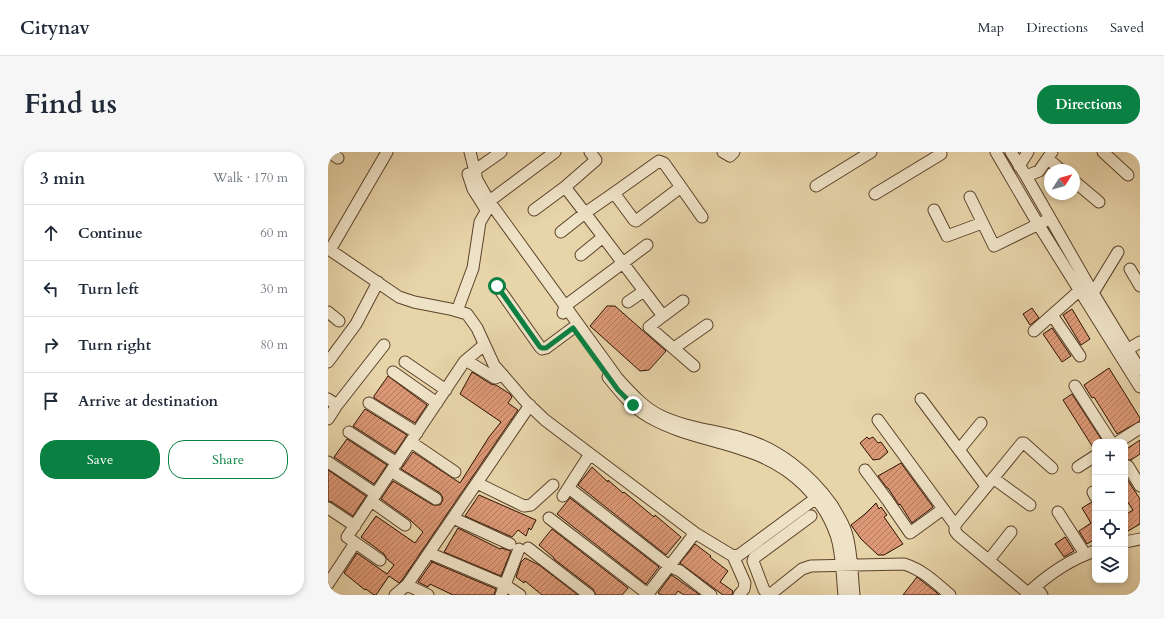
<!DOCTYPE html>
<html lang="en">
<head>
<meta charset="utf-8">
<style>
  body { margin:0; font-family:Cardo,serif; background:#f6f6f7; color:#1f2937 }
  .controls { position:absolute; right:12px; bottom:12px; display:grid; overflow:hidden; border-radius:8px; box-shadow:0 2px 6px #0003 }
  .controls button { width:36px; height:36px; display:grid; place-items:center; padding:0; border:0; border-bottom:1px solid #e0e1e3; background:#fff; color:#1f2937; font:20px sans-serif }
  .compass { position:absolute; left:716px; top:12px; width:36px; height:36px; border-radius:50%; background:#fff; box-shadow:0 2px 6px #0003; rotate:54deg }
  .stop { position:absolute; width:12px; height:12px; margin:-9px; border:3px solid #0b8043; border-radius:50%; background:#fff }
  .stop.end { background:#0b8043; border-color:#fff; box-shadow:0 1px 4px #0008 }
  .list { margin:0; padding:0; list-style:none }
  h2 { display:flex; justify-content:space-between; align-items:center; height:52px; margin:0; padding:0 16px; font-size:17px }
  h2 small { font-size:13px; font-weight:400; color:#747a83 }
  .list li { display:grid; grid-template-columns:26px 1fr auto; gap:12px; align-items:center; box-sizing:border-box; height:56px; padding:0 16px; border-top:1px solid #e0e1e3 }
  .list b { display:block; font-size:15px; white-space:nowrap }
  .list em { font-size:13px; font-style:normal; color:#747a83 }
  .actions { display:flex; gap:8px; padding:12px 16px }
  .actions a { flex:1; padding:9px 0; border:1px solid #0b8043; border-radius:16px; text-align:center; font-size:14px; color:#0b8043 }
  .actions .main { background:#0b8043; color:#fff }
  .icon { flex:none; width:22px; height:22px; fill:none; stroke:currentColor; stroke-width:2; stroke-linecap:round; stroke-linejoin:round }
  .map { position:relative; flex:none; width:812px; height:443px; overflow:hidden; border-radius:16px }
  header { display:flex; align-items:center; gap:24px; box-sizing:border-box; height:56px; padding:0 20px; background:#fff; border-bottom:1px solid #e0e1e3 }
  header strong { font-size:19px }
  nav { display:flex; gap:22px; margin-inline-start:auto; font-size:14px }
  .intro { display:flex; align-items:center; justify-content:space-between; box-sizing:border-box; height:96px; padding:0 24px }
  h1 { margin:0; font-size:28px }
  .button { padding:10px 18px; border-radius:16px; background:#0b8043; color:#fff; font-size:14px; font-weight:700 }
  main { display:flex; gap:24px; padding:0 24px }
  aside { flex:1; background:#fff; border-radius:16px; box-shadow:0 2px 6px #0003 }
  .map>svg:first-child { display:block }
</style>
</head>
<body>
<header>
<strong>Citynav</strong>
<nav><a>Map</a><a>Directions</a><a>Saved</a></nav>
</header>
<div class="intro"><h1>Find us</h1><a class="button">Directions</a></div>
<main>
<aside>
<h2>3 min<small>Walk · 170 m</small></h2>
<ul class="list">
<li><svg class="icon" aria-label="ahead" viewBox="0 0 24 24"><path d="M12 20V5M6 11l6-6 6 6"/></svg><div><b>Continue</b></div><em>60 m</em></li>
<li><svg class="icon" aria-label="left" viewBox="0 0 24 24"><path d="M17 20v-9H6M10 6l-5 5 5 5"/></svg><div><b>Turn left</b></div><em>30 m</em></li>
<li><svg class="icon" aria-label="right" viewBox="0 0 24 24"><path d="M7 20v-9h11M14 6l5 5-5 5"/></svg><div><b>Turn right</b></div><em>80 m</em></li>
<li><svg class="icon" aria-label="arrive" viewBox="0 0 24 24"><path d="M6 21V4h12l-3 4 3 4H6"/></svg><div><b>Arrive at destination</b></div></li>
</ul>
<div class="actions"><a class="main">Save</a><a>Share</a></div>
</aside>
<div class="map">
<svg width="812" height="443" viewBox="0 0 812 443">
  <defs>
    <pattern id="building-hatch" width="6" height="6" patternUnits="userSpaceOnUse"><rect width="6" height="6" fill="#dc9876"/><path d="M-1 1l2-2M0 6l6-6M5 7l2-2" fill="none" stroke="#b37b5e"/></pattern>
  </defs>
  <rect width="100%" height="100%" fill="#e7d4a9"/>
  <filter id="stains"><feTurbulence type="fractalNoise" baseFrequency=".005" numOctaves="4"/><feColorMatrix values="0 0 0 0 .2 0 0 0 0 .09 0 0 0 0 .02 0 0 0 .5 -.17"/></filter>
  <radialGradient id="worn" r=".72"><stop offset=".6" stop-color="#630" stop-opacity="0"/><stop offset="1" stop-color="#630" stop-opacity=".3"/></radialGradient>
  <path fill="url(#building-hatch)" stroke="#2e1100" d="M 279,154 L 287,154 L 338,199 L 321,218 L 312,219 L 262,174 Z
    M 704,156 L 711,166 L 702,173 L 695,162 Z
    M 744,157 L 762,187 L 753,193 L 735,163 Z
    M 724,176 L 743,204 L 734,210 L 715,182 Z
    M 781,216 L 812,266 L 812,269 L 789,282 L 766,245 L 764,246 L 756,233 Z
    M 144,220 L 163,232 L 168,233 L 182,242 L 184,245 L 180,251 L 190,258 L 74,428 L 71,431 L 61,424 L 48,443 L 46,443 L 38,437 L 37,438 L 16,421 L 29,401 L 59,422 L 66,413 L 59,407 L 56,402 L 33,385 L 48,364 L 87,391 L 95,380 L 81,367 L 53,347 L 65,329 L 105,353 L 112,353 L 115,348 L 114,344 L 112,341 L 73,317 L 85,300 L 132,331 L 161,285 L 173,270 L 132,242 Z
    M 60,224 L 99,253 L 87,271 L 46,246 L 46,244 Z
    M 744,242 L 775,290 L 767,290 L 767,297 L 766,297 L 735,248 Z
    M 37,257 L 79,283 L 67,301 L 25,274 Z
    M 539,285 L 541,287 L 545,285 L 550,291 L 553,290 L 560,300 L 552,307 L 545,308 L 532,291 Z
    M 19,287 L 59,313 L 46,332 L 6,305 Z
    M 812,288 L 812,302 L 803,308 L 797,308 L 797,298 Z
    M 573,311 L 605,355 L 584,371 L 572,352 L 571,353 L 560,336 L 559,336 L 550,324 Z
    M 264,315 L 280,330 L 280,328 L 295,341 L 296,340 L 326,365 L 327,363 L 353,385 L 338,403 L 250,333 Z
    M 0,318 L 38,344 L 25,364 L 4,350 L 0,349 Z
    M 797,324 L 812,347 L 812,372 L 800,379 L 797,374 L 797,363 L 805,358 L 797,346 Z
    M 151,343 L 208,368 L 203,378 L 201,376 L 198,384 L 190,378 L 184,385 L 137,364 Z
    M 242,346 L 331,415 L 318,432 L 229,362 Z
    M 764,350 L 767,356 L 767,387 L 759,392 L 751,379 L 763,371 L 754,356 Z
    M 548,351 L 551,357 L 553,355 L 559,363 L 556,365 L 575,392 L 556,403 L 550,403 L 533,387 L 523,373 L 537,362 Z
    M 130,376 L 172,397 L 173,396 L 183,399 L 173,424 L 116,400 Z
    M 224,377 L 300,436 L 294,443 L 268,443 L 265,437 L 226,407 L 226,406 L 211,393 Z
    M 737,385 L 746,399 L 736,405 L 727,392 Z
    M 367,392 L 383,404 L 382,405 L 400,419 L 392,430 L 405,439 L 404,443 L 395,443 L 352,411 Z
    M 197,406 L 211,413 L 250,443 L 214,443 L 197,429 L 196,431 L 188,425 L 193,410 Z
    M 104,410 L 168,437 L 166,443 L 125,443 L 102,432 L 100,435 L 90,430 Z
    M 343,423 L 345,424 L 372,443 L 356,443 L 350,439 L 347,443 L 333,443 L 330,441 Z
    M 589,425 L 608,440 L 611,443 L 575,443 Z"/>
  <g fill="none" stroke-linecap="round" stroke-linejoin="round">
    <defs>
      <path id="minor" d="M 2,0 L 10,6
        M 59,0 L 2,98 L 71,145 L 86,150 L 122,157 L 139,162 L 149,176 L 166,213 L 198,250 L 217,268 L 262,302 L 367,381 L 405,404 L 411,403 L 495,341
        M 142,0 L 149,28 L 161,49 L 290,227 C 302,240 315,255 331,263 C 357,276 386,278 413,286 C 450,296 482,322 504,353 C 509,362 515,370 518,380 C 524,399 524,423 526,443
        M 262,0 L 268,8 L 237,35 L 257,61 L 286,41 L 306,68 L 308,69 L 353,35 L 374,65
        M 395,0 L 402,4 L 406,0
        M 668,0 L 710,72 L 812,235
        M 683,0 L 698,24 L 765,141 L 812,218
        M 775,0 L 800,23
        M 720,7 L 733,18
        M 691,14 L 700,0
        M 146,19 L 173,0
        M 140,22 L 145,37 L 157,56
        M 698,24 L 711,19 L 724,0
        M 746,29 L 771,50
        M 488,34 L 543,0
        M 286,41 L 331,9 L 336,11 L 353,35
        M 547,42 L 613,2 L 612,0
        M 642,45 L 666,94 L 717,69
        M 156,53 L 227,0
        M 206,58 L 237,35
        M 606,58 L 619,84 L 654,71
        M 233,80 L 257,61 L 335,164 L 321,175 L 366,214
        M 253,103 L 275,85
        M 802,117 L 812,134
        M 169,134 L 212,195 L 214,197 L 218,196 L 245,176
        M 765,141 L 790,100
        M 300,150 L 316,139
        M 129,159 L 145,116 L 152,70 L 159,58
        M 0,160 L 11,169
        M 235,161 L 237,154 L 319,93
        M 724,163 L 752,204
        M 335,164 L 355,149
        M 706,179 L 752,138
        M 346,196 L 379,173
        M 794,201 L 812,190
        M 137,209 L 156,193
        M 0,210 L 28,172 L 50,130
        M 77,210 L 118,238
        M 65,220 L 109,251
        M 280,225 C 292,240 304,255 321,265 C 354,284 392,288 427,302 C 464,316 495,345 508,383 C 514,400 514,424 516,443
        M 747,234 L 783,290
        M 0,247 L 9,253 L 56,193
        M 593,247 L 658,334
        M 41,251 L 89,281
        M 0,267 L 9,253
        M 550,268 L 627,373
        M 21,280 L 69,311
        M 83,290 L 127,320
        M 790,290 L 812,276
        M 631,298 L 653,271
        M 0,310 L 48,342
        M 800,314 L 812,334
        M 750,315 L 767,304
        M 537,318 L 560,349 L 582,381 L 615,357
        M 63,319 L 108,347
        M 665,326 L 702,353
        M 149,331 L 196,354 L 203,353 L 225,333
        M 246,340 L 341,414 L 352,419 L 383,443
        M 765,340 L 767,344
        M 235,344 L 262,302
        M 43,349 L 77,373
        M 0,356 L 27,374
        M 730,360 L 757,402
        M 483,364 L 426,406 L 425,409 L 436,438 L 439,441 L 444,441 L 474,417 L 483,414 L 576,412 C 595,418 607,430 622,443
        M 125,366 L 182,392
        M 221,366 L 321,443
        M 797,390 L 812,387
        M 200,396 L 261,443
        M 101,401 L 177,433 L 192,443
        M 405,404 L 417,431 L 416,437 L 411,443
        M 52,408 L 19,385 L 136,210 L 139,209 L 167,226 L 175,223
        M 661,408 L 683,380
        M 0,432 L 27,391
        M 79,433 L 202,253
        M 708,435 L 714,443
        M 700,441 L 630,383 L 627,379 L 627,373 L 694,291 L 696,291 L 724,316
        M 67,443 L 79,433 L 100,443
        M 173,443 L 191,397
        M 319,443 L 367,381
        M 698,443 C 719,423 740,408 767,399"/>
    </defs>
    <use href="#minor" stroke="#5c422a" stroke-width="13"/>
    <use href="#minor" stroke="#efe3c7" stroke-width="11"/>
  </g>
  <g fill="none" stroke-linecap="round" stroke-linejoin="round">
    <path stroke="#0b8043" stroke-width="5" d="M 169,134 L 212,195 L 214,196 L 218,196 L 245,176 L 290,238 L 305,253"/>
  </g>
  <rect width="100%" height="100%" filter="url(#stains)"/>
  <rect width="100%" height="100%" fill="url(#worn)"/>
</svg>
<div class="controls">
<button>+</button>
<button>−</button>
<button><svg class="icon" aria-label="locate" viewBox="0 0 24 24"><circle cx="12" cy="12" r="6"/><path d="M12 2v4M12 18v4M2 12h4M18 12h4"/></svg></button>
<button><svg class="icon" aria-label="layers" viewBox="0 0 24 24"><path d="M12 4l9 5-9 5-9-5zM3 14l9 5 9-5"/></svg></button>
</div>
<svg class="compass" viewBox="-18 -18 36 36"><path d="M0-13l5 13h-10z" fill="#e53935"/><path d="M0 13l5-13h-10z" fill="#747a83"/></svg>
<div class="stop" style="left:169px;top:134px"></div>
<div class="stop end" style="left:305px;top:253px"></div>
</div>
</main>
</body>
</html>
